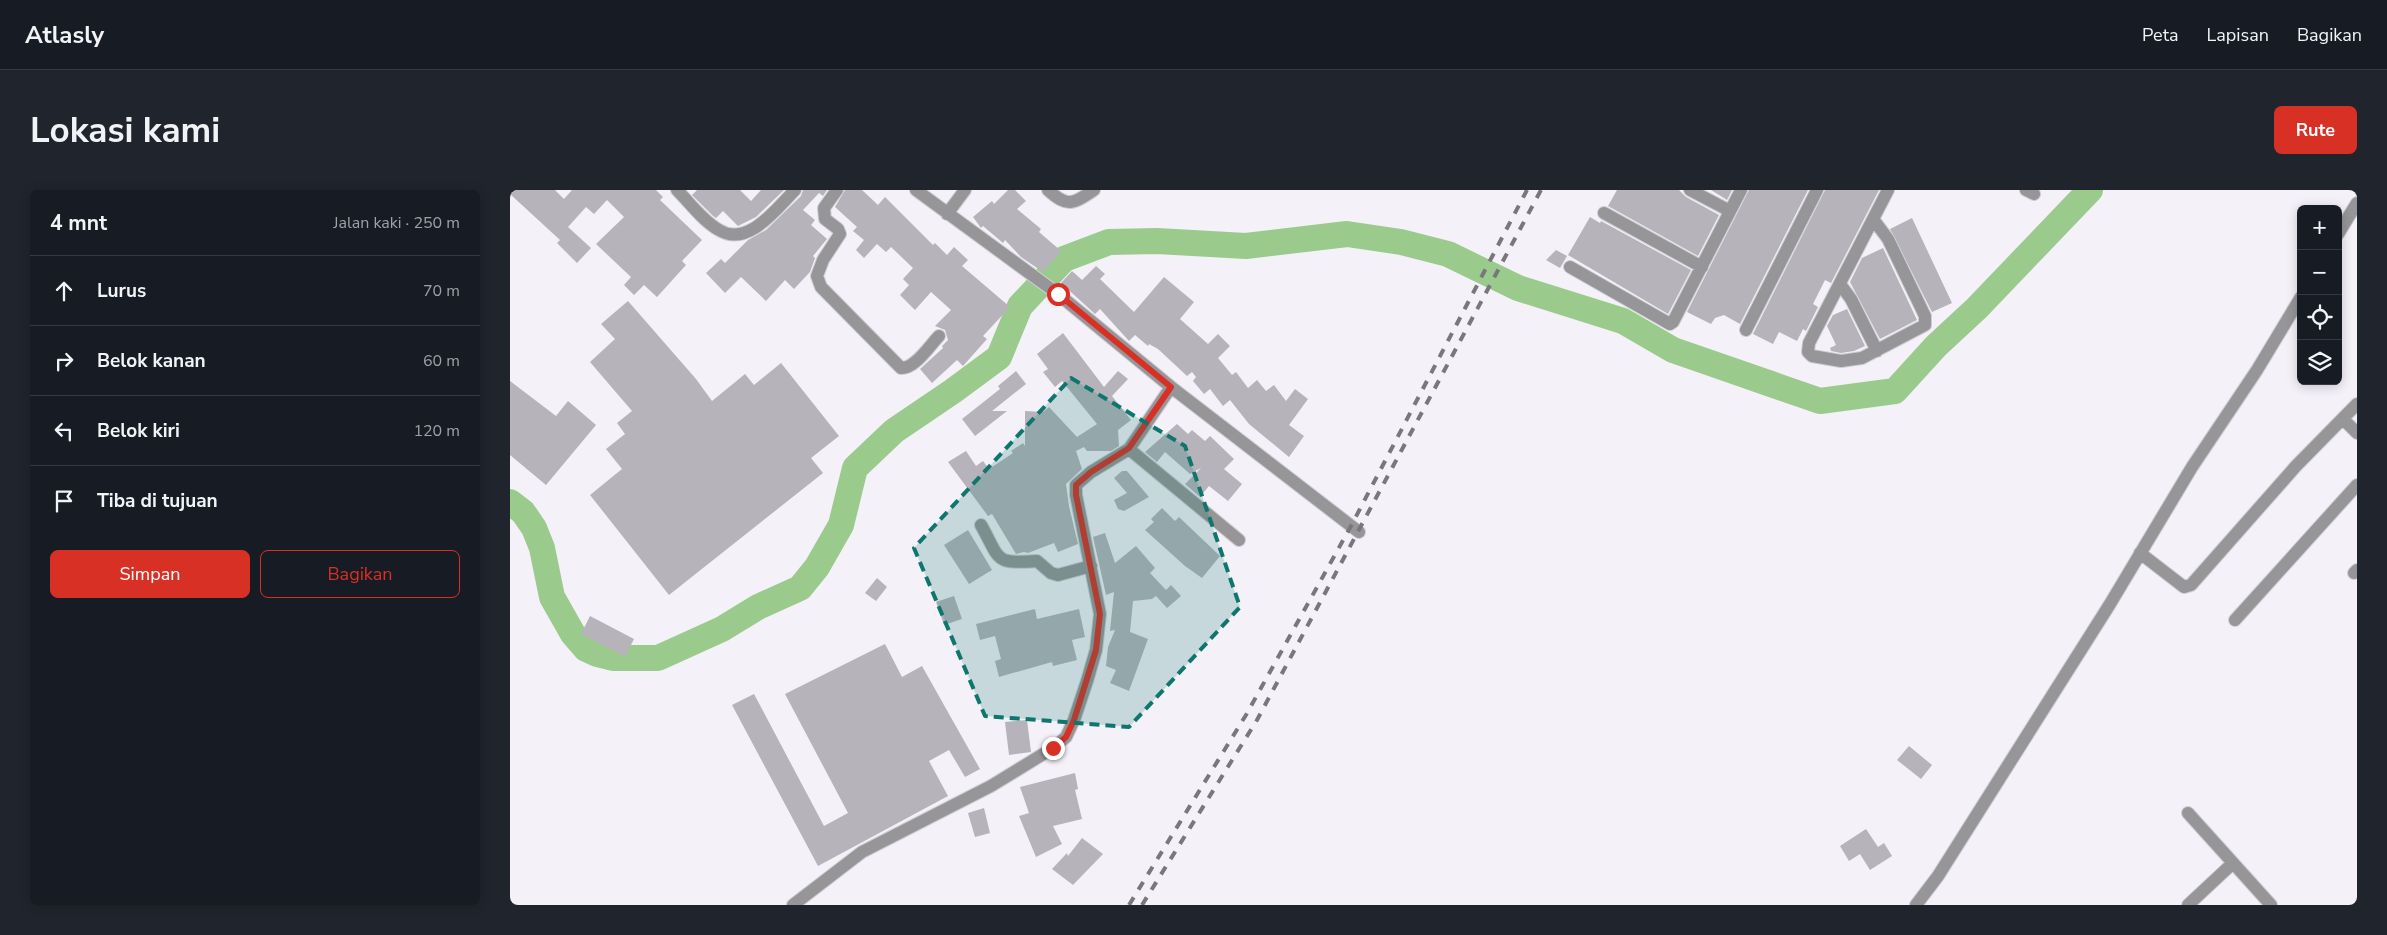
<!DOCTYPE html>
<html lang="id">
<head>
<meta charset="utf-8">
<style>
  body { margin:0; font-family:"Nunito Sans",sans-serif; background:#20242c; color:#f1f3f6 }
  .controls { position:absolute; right:15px; top:15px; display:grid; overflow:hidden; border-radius:8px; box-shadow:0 2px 12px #0003 }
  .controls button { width:45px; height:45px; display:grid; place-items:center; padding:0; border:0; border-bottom:1px solid #363941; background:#171b24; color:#f1f3f6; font:25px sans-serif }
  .stop { position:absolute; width:15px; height:15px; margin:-11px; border:4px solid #d93025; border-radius:50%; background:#fff }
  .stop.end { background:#d93025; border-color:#fff; box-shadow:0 1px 5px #0008 }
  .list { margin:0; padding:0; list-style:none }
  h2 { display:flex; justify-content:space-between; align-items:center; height:65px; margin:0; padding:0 20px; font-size:21px }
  h2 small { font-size:16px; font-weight:400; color:#9ea1a6 }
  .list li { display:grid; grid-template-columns:32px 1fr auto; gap:15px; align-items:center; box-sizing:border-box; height:70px; padding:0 20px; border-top:1px solid #363941 }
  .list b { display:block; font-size:19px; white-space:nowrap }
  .list em { font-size:16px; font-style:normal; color:#9ea1a6 }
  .actions { display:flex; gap:10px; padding:15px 20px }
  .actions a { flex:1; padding:11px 0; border:1px solid #d93025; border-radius:8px; text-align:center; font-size:18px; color:#d93025 }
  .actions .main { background:#d93025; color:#fff }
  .icon { flex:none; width:28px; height:28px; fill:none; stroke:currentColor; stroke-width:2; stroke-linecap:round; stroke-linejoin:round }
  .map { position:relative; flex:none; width:1847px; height:715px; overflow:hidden; border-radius:8px }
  header { display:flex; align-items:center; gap:30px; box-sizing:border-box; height:70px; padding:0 25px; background:#171b24; border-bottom:1px solid #363941 }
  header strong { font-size:24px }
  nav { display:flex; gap:28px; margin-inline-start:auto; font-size:18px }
  .intro { display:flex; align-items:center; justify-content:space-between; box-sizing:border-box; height:120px; padding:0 30px }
  h1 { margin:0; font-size:35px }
  .button { padding:12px 22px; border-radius:8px; background:#d93025; color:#fff; font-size:18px; font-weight:700 }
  main { display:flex; gap:30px; padding:0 30px }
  aside { flex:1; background:#171b24; border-radius:8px; box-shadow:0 2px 12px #0003 }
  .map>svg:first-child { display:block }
</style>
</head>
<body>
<header>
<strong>Atlasly</strong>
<nav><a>Peta</a><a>Lapisan</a><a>Bagikan</a></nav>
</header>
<div class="intro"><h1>Lokasi kami</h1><a class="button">Rute</a></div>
<main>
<aside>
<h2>4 mnt<small>Jalan kaki · 250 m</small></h2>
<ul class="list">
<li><svg class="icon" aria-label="ahead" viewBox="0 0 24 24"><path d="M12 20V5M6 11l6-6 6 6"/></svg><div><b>Lurus</b></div><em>70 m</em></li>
<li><svg class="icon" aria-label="right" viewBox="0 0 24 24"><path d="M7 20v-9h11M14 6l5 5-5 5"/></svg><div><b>Belok kanan</b></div><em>60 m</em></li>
<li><svg class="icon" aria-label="left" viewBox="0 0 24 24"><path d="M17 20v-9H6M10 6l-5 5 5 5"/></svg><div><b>Belok kiri</b></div><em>120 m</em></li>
<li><svg class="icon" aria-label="arrive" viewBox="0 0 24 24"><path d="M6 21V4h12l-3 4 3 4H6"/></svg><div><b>Tiba di tujuan</b></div></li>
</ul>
<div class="actions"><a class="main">Simpan</a><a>Bagikan</a></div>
</aside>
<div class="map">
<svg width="1847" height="715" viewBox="0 0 1847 715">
  <rect width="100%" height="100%" fill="#f4f1f8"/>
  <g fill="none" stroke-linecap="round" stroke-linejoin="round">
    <path stroke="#9acb8c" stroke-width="26" d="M 0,312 L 13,322 L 24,338 L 32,358 L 42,407 L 63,444 L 76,459 L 87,464 L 103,468 L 148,468 L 212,439 L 248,417 L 290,398 L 307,377 L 331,335 L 345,278 L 384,241 L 443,201 L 489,167 L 510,116 L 554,69 L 599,52 L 647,51 L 736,56 L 837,44 L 891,52 L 938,64 L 1008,98 L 1113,131 L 1163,160 L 1310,211 L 1385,201 L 1426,156 L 1467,118 L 1580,0"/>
  </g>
  <path fill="#b6b3ba" d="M 0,0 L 45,0 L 54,9 L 62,0 L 146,0 L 153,7 L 150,10 L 192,50 L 172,71 L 176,75 L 147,107 L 134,95 L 124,105 L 114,95 L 121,87 L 86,54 L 114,27 L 97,10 L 84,24 L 76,17 L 58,37 L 81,58 L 67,73 L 47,53 L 50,50 L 0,4 Z
    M 187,0 L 230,0 L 241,11 L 251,0 L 274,0 L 246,27 L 228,36 L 213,21 L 206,28 L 203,26 L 182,5 Z
    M 293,0 L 317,0 L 313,6 L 309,3 L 293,20 L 305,30 L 301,35 L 317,49 L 303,66 L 305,68 L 300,82 L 284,99 L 275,90 L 256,111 L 231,87 L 215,103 L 196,83 L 211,69 L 215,73 L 238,50 L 256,40 L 291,6 Z
    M 335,0 L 352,0 L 368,15 L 375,7 L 423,55 L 425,53 L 437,65 L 444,57 L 458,70 L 452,76 L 500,117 L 473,146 L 477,149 L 453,176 L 447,170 L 422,193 L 410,179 L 433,158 L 432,156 L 438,150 L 435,140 L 425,136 L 441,120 L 421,102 L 405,120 L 390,105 L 399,95 L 393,89 L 403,78 L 381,57 L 376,62 L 367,54 L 354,68 L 346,60 L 354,50 L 343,41 L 347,37 L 325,17 Z
    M 498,0 L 505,0 L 516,11 L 507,19 L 531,39 L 529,42 L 551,61 L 533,82 L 511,67 L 495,50 L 493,53 L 473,36 L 471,38 L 463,27 L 482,11 L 484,14 Z
    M 1107,0 L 1169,0 L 1176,7 L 1209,25 L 1188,66 L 1098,16 Z
    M 1201,0 L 1222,0 L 1217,10 Z
    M 1239,0 L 1298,0 L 1230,134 L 1214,125 L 1205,128 L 1201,134 L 1177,122 Z
    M 1315,0 L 1369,0 L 1321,93 L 1315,90 L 1303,114 L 1308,117 L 1296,141 L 1293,139 L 1287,151 L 1269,142 L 1263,154 L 1243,144 Z
    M 1080,27 L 1090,33 L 1091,31 L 1181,80 L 1158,124 L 1058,65 Z
    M 1402,28 L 1442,113 L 1422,122 L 1380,39 Z
    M 1373,58 L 1407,130 L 1370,149 L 1340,92 L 1352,68 Z
    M 1046,60 L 1057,66 L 1050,78 L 1036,70 Z
    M 586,76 L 595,84 L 590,89 L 624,122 L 654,87 L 684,112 L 670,129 L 698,154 L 708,144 L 720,156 L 708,168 L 722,185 L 726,182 L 738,198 L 747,190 L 756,201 L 764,195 L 776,211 L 785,199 L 798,209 L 779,235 L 794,246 L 779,267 L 739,234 L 720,210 L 713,216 L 700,199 L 694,204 L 683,191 L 686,187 L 682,182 L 677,186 L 648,159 L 639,154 L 638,156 L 625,145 L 619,151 L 590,119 L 585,124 L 551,93 L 562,81 L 572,90 Z
    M 118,111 L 186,189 L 202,211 L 235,184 L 244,195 L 271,173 L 329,246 L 301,268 L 313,283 L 159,405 L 80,305 L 112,279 L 96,259 L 115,244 L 107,233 L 122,221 L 80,172 L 105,149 L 91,134 Z
    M 1337,119 L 1355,156 L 1344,161 L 1331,163 L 1321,161 L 1320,158 L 1326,155 L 1317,136 L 1323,125 Z
    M 553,143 L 594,197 L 608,181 L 618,189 L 602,206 L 621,230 L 608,240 L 609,256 L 601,261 L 577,261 L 574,257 L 566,261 L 572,279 L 556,294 L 559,316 L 568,354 L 548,362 L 544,353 L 518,363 L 514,362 L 506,364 L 482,324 L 478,326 L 438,272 L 456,261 L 466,276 L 473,271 L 479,279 L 503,263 L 501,261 L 513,253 L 515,256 L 515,221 L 533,222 L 539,217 L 567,247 L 587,234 L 552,191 L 545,197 L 533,182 L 538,179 L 527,164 Z
    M 506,181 L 516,194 L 482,221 L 497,221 L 465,246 L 452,229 L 490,199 L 488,196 Z
    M 0,191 L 46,226 L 58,211 L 86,235 L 36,295 L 0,265 Z
    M 667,234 L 678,244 L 682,240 L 695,251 L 700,246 L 724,269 L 714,279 L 732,294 L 718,311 L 699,296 L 690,307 L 675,294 L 691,278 L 680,284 L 655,262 L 647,272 L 635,262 Z
    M 612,281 L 617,281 L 639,307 L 614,321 L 608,319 L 604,310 L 617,303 L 604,288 Z
    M 652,318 L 665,331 L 669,327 L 710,366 L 692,388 L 675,376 L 635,340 L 644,332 L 641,329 Z
    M 458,340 L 482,380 L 459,394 L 434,355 Z
    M 595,343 L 605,373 L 626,356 L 645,378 L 640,383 L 656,400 L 661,395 L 671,406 L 657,418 L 646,406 L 642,409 L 623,411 L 620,442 L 638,449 L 619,501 L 600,493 L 606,480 L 596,476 L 598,457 L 605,440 L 600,441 L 604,402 L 596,405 L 583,347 Z
    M 367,388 L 377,397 L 366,411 L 355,403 Z
    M 444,406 L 452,429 L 434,435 L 426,412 Z
    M 525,419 L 527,429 L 569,419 L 575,447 L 562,450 L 567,470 L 543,476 L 542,472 L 489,487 L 485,471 L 491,469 L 485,446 L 470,450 L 466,434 Z
    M 80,426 L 124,449 L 115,467 L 71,444 Z
    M 375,454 L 392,487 L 412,476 L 470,579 L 455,587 L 439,560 L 419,571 L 438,606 L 308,676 L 222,515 L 244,504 L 314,636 L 338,623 L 275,504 Z
    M 517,530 L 521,562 L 499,565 L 495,532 Z
    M 1399,556 L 1422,575 L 1411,589 L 1387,570 Z
    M 565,583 L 568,599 L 565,600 L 572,629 L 543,636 L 552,654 L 526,667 L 509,626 L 519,623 L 510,597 Z
    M 474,618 L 480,643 L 465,647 L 458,623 Z
    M 1356,639 L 1368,657 L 1374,653 L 1382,666 L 1360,680 L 1350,664 L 1339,671 L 1330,656 Z
    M 572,648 L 593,664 L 563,695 L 542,679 L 557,663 L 558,666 Z"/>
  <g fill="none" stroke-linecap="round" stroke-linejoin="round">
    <defs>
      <path id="minor" d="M 167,0 C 180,13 193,31 209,40 C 238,58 267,18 285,0
        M 327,0 L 314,18 L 315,29 L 328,39 L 330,44 L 313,70 L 307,86 L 311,97 L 391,178 C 405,179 420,155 429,146
        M 406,0 L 548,104 L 661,197 L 849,342
        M 538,0 C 558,18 563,14 584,0
        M 1180,0 L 1220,21
        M 1516,0 L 1524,4
        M 1094,23 L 1192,77
        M 437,24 L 455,0
        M 1363,29 L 1378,49 L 1415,126 L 1415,135 L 1352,168 L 1331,171 L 1302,166 L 1298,162 L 1299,153 C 1325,102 1352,51 1378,0
        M 1828,44 L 1847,13
        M 1060,77 L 1160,134 L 1163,132 L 1231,0
        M 1330,94 L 1341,109 L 1367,161
        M 1236,140 L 1307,0
        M 1833,229 L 1847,243
        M 619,259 L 729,350
        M 471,335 C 491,371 484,374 527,371 L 541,383 L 548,385 L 581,376
        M 1630,363 L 1674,397 L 1681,395 L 1786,276 L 1847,214
        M 1844,383 L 1847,380
        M 1725,430 L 1847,295
        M 1678,623 L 1761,715
        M 283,715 L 352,662 L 481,596 L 543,558 L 556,547 L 564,530 L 577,491 L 586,460 L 590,424 L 566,305 L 566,295 L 581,282 L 619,259 L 661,197
        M 1406,715 L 1428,686 L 1600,414 L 1682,277 L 1747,180 L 1791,107
        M 1678,715 L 1723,673"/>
    </defs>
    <use href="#minor" stroke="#cfccd3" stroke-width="14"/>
    <use href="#minor" stroke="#969598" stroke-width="12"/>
    <path stroke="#79777c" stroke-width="4" stroke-dasharray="9 9" stroke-linecap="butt" d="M 619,715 L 736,525 L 841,336 L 1017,0
      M 632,715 L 747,530 L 1031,0"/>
  </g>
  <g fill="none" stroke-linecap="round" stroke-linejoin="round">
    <path stroke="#d93025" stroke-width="6" d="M 543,558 L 556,547 L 564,530 L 586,460 L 590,424 L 566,305 L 566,295 L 581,282 L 619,258 L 661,197 L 548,104"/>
  </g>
  <path fill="#0f766e" fill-opacity="0.2" stroke="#0f766e" stroke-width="4" stroke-dasharray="10 6" stroke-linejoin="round" d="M 561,188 L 675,256 L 730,417 L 619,537 L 475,526 L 404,358 Z"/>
</svg>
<div class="controls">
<button>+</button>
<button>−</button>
<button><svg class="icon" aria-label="locate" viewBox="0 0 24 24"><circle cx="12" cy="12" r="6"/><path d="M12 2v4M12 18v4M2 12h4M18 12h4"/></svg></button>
<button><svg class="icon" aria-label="layers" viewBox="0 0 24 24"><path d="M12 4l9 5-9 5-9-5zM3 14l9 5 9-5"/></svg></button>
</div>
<div class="stop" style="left:548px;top:104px"></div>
<div class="stop end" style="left:543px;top:558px"></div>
</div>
</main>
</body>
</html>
